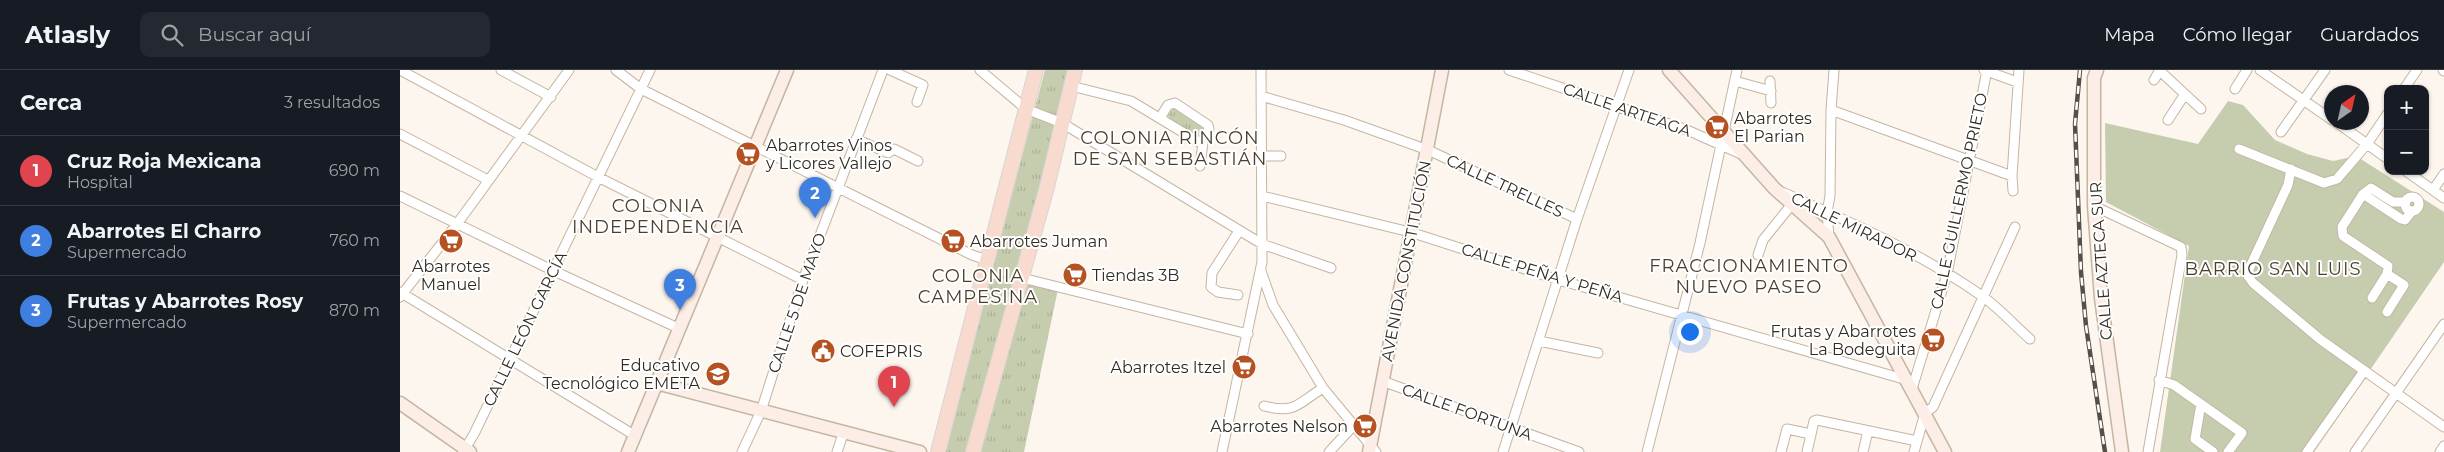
<!DOCTYPE html>
<html lang="es">
<head>
<meta charset="utf-8">
<style>
  body { margin:0; font-family:Montserrat,sans-serif; background:#242831; color:#f1f3f6 }
  .controls { position:absolute; right:15px; top:15px; display:grid; overflow:hidden; border-radius:10px; box-shadow:0 1px 4px #0004 }
  .controls button { width:45px; height:45px; display:grid; place-items:center; padding:0; border:0; border-bottom:1px solid #363941; background:#171b24; color:#f1f3f6; font:25px sans-serif }
  .compass { position:absolute; left:1924px; top:15px; width:45px; height:45px; border-radius:50%; background:#171b24; box-shadow:0 1px 4px #0004; rotate:34deg }
  .you { position:absolute; left:1289px; top:261px; width:18px; height:18px; margin:-12px; border:4px solid #fff; border-radius:50%; background:#1a73e8; box-shadow:0 0 0 8px #1a73e833 }
  .badge { display:grid; place-items:center; width:32px; height:32px; border-radius:50%; background:#0b8043; color:#fff; font-size:16px; font-weight:700 }
  .pin { position:absolute; translate:-50% -41px; filter:drop-shadow(0 1px 2px #0008) }
  .pin::after { content:''; position:absolute; top:26px; width:18px; height:15px; background:inherit; clip-path:polygon(0 0,100% 0,50% 100%) }
  .list { margin:0; padding:0; list-style:none }
  h2 { display:flex; justify-content:space-between; align-items:center; height:65px; margin:0; padding:0 20px; font-size:21px }
  h2 small { font-size:16px; font-weight:400; color:#9ea1a6 }
  .list li { display:grid; grid-template-columns:32px 1fr auto; gap:15px; align-items:center; box-sizing:border-box; height:70px; padding:0 20px; border-top:1px solid #363941 }
  .list b { display:block; font-size:19px; white-space:nowrap }
  .list p { margin:0; font-size:16px; white-space:nowrap; color:#9ea1a6 }
  .list em { font-size:16px; font-style:normal; color:#9ea1a6 }
  .icon { flex:none; width:28px; height:28px; fill:none; stroke:currentColor; stroke-width:2; stroke-linecap:round; stroke-linejoin:round }
  .map { position:relative; flex:none; width:2044px; height:382px; overflow:hidden }
  header { display:flex; align-items:center; gap:30px; box-sizing:border-box; height:70px; padding:0 25px; background:#171b24; border-bottom:1px solid #363941 }
  header strong { font-size:24px }
  nav { display:flex; gap:28px; margin-inline-start:auto; font-size:18px }
  .search { width:350px; height:45px; background:#242831; display:flex; align-items:center; gap:12px; box-sizing:border-box; padding:0 18px; border-radius:10px; color:#9ea1a6; font-size:19px }
  main { display:flex }
  aside { flex:1; background:#171b24 }
  .map>svg:first-child { display:block }
</style>
</head>
<body>
<header>
<strong>Atlasly</strong>
<div class="search"><svg class="icon" aria-label="search" viewBox="0 0 24 24"><circle cx="10" cy="10" r="6"/><path d="M15 15l6 6"/></svg>Buscar aquí</div>
<nav><a>Mapa</a><a>Cómo llegar</a><a>Guardados</a></nav>
</header>
<main>
<aside>
<h2>Cerca<small>3 resultados</small></h2>
<ul class="list">
<li><span class="badge" style="background:#e0444e">1</span><div><b>Cruz Roja Mexicana</b><p>Hospital</p></div><em>690 m</em></li>
<li><span class="badge" style="background:#3f7fe0">2</span><div><b>Abarrotes El Charro</b><p>Supermercado</p></div><em>760 m</em></li>
<li><span class="badge" style="background:#3f7fe0">3</span><div><b>Frutas y Abarrotes Rosy</b><p>Supermercado</p></div><em>870 m</em></li>
</ul>
</aside>
<div class="map">
<svg width="2044" height="382" viewBox="0 0 2044 382">
  <defs>
    <pattern id="park-tufts" width="24" height="20" patternUnits="userSpaceOnUse" patternTransform="scale(1.25)"><rect width="24" height="20" fill="#c6cdaf"/><path d="M3 7l-1-3M5 7V3M7 7l1-3M15 17l-1-3M17 17v-4M19 17l1-3" fill="none" stroke="#abb096"/></pattern>
  </defs>
  <rect width="100%" height="100%" fill="#fdf6ee"/>
  <path fill="#c6cdaf" d="M 1828,31 L 1843,35 L 1875,70 L 1907,84 L 1933,91 L 1956,86 L 2044,142 L 2044,192 L 1914,382 L 1760,382 L 1789,176 L 1706,132 L 1705,53 L 1798,74 Z"/>
  <path fill="url(#park-tufts)" d="M 645,0 L 672,0 L 622,208 L 658,219 L 624,382 L 543,382 Z
    M 774,37 L 803,52 L 806,64 L 799,68 L 771,52 L 768,45 Z"/>
  <g fill="none" stroke-linecap="round" stroke-linejoin="round">
    <defs>
      <path id="street" d="M 0,0 L 198,107 L 403,210
        M 101,0 L 151,27
        M 216,0 L 241,19 L 572,185 L 587,190
        M 490,0 L 523,15 L 517,32
        M 580,0 L 626,39 L 662,53 L 862,174 L 931,198
        M 1109,0 L 1287,60 L 1341,84
        M 1584,0 L 1617,12
        M 1860,0 L 1932,50
        M 2043,0 L 2044,1
        M 1760,1 L 1801,39
        M 1754,10 L 1760,0
        M 1335,11 L 1371,21
        M 1370,11 L 1371,33
        M 671,16 L 731,31 L 799,72 L 803,72
        M 1835,19 L 1847,0
        M 2004,19 L 2017,0
        M 861,26 L 944,50 L 1028,80 L 1177,149
        M 1431,40 L 1612,106
        M 760,48 L 768,35 L 775,33 L 808,55 L 809,59 L 803,72 L 800,96
        M 1768,50 L 1785,24
        M 1936,52 L 1988,89
        M 1881,62 L 1925,0
        M 0,64 L 88,110
        M 456,69 L 488,83 L 494,79 L 518,91
        M 1839,79 L 1924,113 L 1937,109 L 1967,74 L 1988,43
        M 861,86 L 881,86
        M 1891,99 L 1888,115 L 1849,199 L 1848,206 L 1853,213 L 1921,270 L 2044,357
        M 2006,101 L 2044,128
        M 2033,120 L 2044,104
        M 1613,121 L 1612,106 L 1619,0
        M 1382,122 C 1450,152 1521,183 1582,226 C 1599,238 1614,255 1630,269
        M 1963,124 L 2001,149 L 2005,150 L 2012,141
        M 0,126 L 154,201 L 278,258
        M 862,126 L 1010,162 L 1159,210 L 1507,310
        M2005 134a7 7 0 1 1 14 0a7 7 0 1 1-14 0Z
        M 1694,136 L 1781,177 L 1782,185 L 1748,382
        M 1429,167 L 1427,142 L 1430,126 L 1431,40 L 1434,0
        M 1358,185 L 1363,170 L 1392,134
        M 861,201 L 873,235 L 923,318 L 976,382
        M 622,208 L 848,264
        M 0,222 L 234,365
        M 838,225 L 818,222 L 811,217 L 812,203 L 839,161
        M 0,227 L 57,154 L 169,0
        M 1972,228 L 1987,204 L 1988,196 L 1943,166 L 1942,157 L 1963,124 L 1971,118 L 1993,132 L 2006,132
        M 1987,242 L 2004,215 L 1987,204
        M 1139,271 L 1198,283
        M 1759,310 L 1774,315 L 1842,363 L 1828,382
        M 982,311 L 1179,382
        M 1512,319 L 1547,204 L 1587,0
        M 1801,334 L 1795,369 L 1813,382
        M 864,336 C 896,344 897,334 923,318
        M 63,382 L 74,364 L 250,0
        M 342,382 L 361,341 L 403,210 L 483,0
        M 437,382 L 443,364
        M 822,382 L 862,192 L 861,0
        M 929,382 L 954,355
        M 1103,382 L 1177,149 L 1229,0
        M 1247,382 L 1300,173 L 1337,0
        M 1381,382 L 1387,359 L 1411,364
        M 1407,382 L 1414,351 L 1417,350 L 1517,371
        M 1463,382 L 1468,361
        M 1514,382 L 1525,343 L 1533,337 L 1615,157
        M 1907,382 L 1964,301
        M 1955,382 L 2044,254
        M 2040,382 L 2044,376"/>
      <path id="secondary" d="M 1269,0 L 1374,118 L 1429,167 L 1545,382
        M 1697,0 L 1694,8 L 1694,136 L 1701,228 L 1722,382
        M 256,313 L 520,382
        M 0,333 L 70,382
        M 228,382 L 387,0
        M 969,382 L 1042,0"/>
      <path id="primary" d="M 538,382 L 636,0
        M 573,382 L 647,117 L 675,0"/>
    </defs>
    <use href="#street" stroke="#c5b5a1" stroke-width="11"/>
    <use href="#secondary" stroke="#c5b5a1" stroke-width="15"/>
    <use href="#primary" stroke="#d6d5d3" stroke-width="16"/>
    <use href="#street" stroke="#fff" stroke-width="9"/>
    <use href="#secondary" stroke="#fcede6" stroke-width="12"/>
    <use href="#primary" stroke="#f9dace" stroke-width="14"/>
    <defs>
      <path id="rail" d="M 1680,0 L 1675,54 L 1681,202 L 1686,256 L 1705,382"/>
    </defs>
    <use href="#rail" stroke="#554f47" stroke-width="4.5"/>
    <use href="#rail" stroke="#fff" stroke-width="2.5" stroke-dasharray="8" stroke-linecap="butt"/>
  </g>
  <defs>
    <symbol id="supermarket-disc" viewBox="-11 -11 22 22"><circle r="9.5" fill="#b65122" stroke="#fff"/><path d="M-6-5.5h2.5l.6 2H6L4.5 2H-2.5L-4.4-4H-6ZM-1.5 3.2a1.3 1.3 0 1 0 .1 0ZM3 3.2a1.3 1.3 0 1 0 .1 0Z" fill="#fff"/></symbol>
    <symbol id="civic-disc" viewBox="-11 -11 22 22"><circle r="9.5" fill="#b65122" stroke="#fff"/><path d="M-.6-6.5H3V-4.5H.6V-3L4-1V1h2V6H-6V1h2V-1L-.6-3ZM-1.2 2.5V6h2.4V2.5Z" fill="#fff"/></symbol>
    <symbol id="school-disc" viewBox="-11 -11 22 22"><circle r="9.5" fill="#b65122" stroke="#fff"/><path d="M0-5L7-2L0 1L-7-2ZM-4 1L0 2.5L4 1V4Q0 6-4 4Z" fill="#fff"/></symbol>
  </defs>
  <g fill-rule="evenodd">
    <use href="#supermarket-disc" x="1303" y="43" width="28" height="28"/>
    <use href="#supermarket-disc" x="334" y="70" width="28" height="28"/>
    <use href="#supermarket-disc" x="37" y="157" width="28" height="28"/>
    <use href="#supermarket-disc" x="539" y="157" width="28" height="28"/>
    <use href="#supermarket-disc" x="661" y="191" width="28" height="28"/>
    <use href="#supermarket-disc" x="1519" y="256" width="28" height="28"/>
    <use href="#civic-disc" x="409" y="267" width="28" height="28"/>
    <use href="#supermarket-disc" x="830" y="283" width="28" height="28"/>
    <use href="#school-disc" x="304" y="290" width="28" height="28"/>
    <use href="#supermarket-disc" x="951" y="342" width="28" height="28"/>
  </g>
  <g text-anchor="middle" dominant-baseline="central" stroke-width="4" stroke-linejoin="round" paint-order="stroke">
    <g font-size="16" fill="#312b23" stroke="#fff">
      <text transform="translate(1227 40) rotate(19)">CALLE ARTEAGA</text>
      <text transform="translate(1105 116) rotate(25)">CALLE TRELLES</text>
      <text transform="translate(1559 131) rotate(-78)">CALLE GUILLERMO PRIETO</text>
      <text transform="translate(1454 157) rotate(26)">CALLE MIRADOR</text>
      <text transform="translate(1006 191) rotate(-79)">AVENIDA CONSTITUCIÓN</text>
      <text transform="translate(1701 191) rotate(-94)">CALLE AZTECA SUR</text>
      <text transform="translate(1142 203) rotate(17)">CALLE PEÑA Y PEÑA</text>
      <text transform="translate(397 233) rotate(-71)">CALLE 5 DE MAYO</text>
      <text transform="translate(125 259) rotate(-64)">CALLE LEÓN GARCÍA</text>
      <text transform="translate(1067 342) rotate(20)">CALLE FORTUNA</text>
    </g>
    <g font-size="16" fill="#312b23" stroke="#fff" text-anchor="start">
      <text x="1334" y="48">Abarrotes<tspan x="1334" dy="18">El Parian</tspan></text>
      <text x="366" y="75">Abarrotes Vinos<tspan x="366" dy="18">y Licores Vallejo</tspan></text>
      <text x="570" y="171">Abarrotes Juman</text>
      <text x="51" y="196" text-anchor="middle">Abarrotes<tspan x="51" dy="18">Manuel</tspan></text>
      <text x="692" y="205">Tiendas 3B</text>
      <text x="1516" y="261" text-anchor="end">Frutas y Abarrotes<tspan x="1516" dy="18">La Bodeguita</tspan></text>
      <text x="440" y="281">COFEPRIS</text>
      <text x="300" y="295" text-anchor="end">Educativo<tspan x="300" dy="18">Tecnológico EMETA</tspan></text>
      <text x="826" y="297" text-anchor="end">Abarrotes Itzel</text>
      <text x="948" y="356" text-anchor="end">Abarrotes Nelson</text>
    </g>
    <g font-size="18" letter-spacing="1" fill="#4b3e2d" stroke="#fff">
      <text x="770" y="68">COLONIA RINCÓN<tspan x="770" dy="21">DE SAN SEBASTIÁN</tspan></text>
      <text x="258" y="136">COLONIA<tspan x="258" dy="21">INDEPENDENCIA</tspan></text>
      <text x="1349" y="196">FRACCIONAMIENTO<tspan x="1349" dy="21">NUEVO PASEO</tspan></text>
      <text x="1873" y="199">BARRIO SAN LUIS</text>
      <text x="578" y="206">COLONIA<tspan x="578" dy="21">CAMPESINA</tspan></text>
    </g>
  </g>
</svg>
<div class="controls">
<button>+</button>
<button>−</button>
</div>
<svg class="compass" viewBox="-18 -18 36 36"><path d="M0-13l5 13h-10z" fill="#e53935"/><path d="M0 13l5-13h-10z" fill="#9ea1a6"/></svg>
<div class="you"></div>
<div class="pin badge" style="left:494px;top:337px;background:#e0444e">1</div>
<div class="pin badge" style="left:415px;top:148px;background:#3f7fe0">2</div>
<div class="pin badge" style="left:280px;top:240px;background:#3f7fe0">3</div>
</div>
</main>
</body>
</html>
